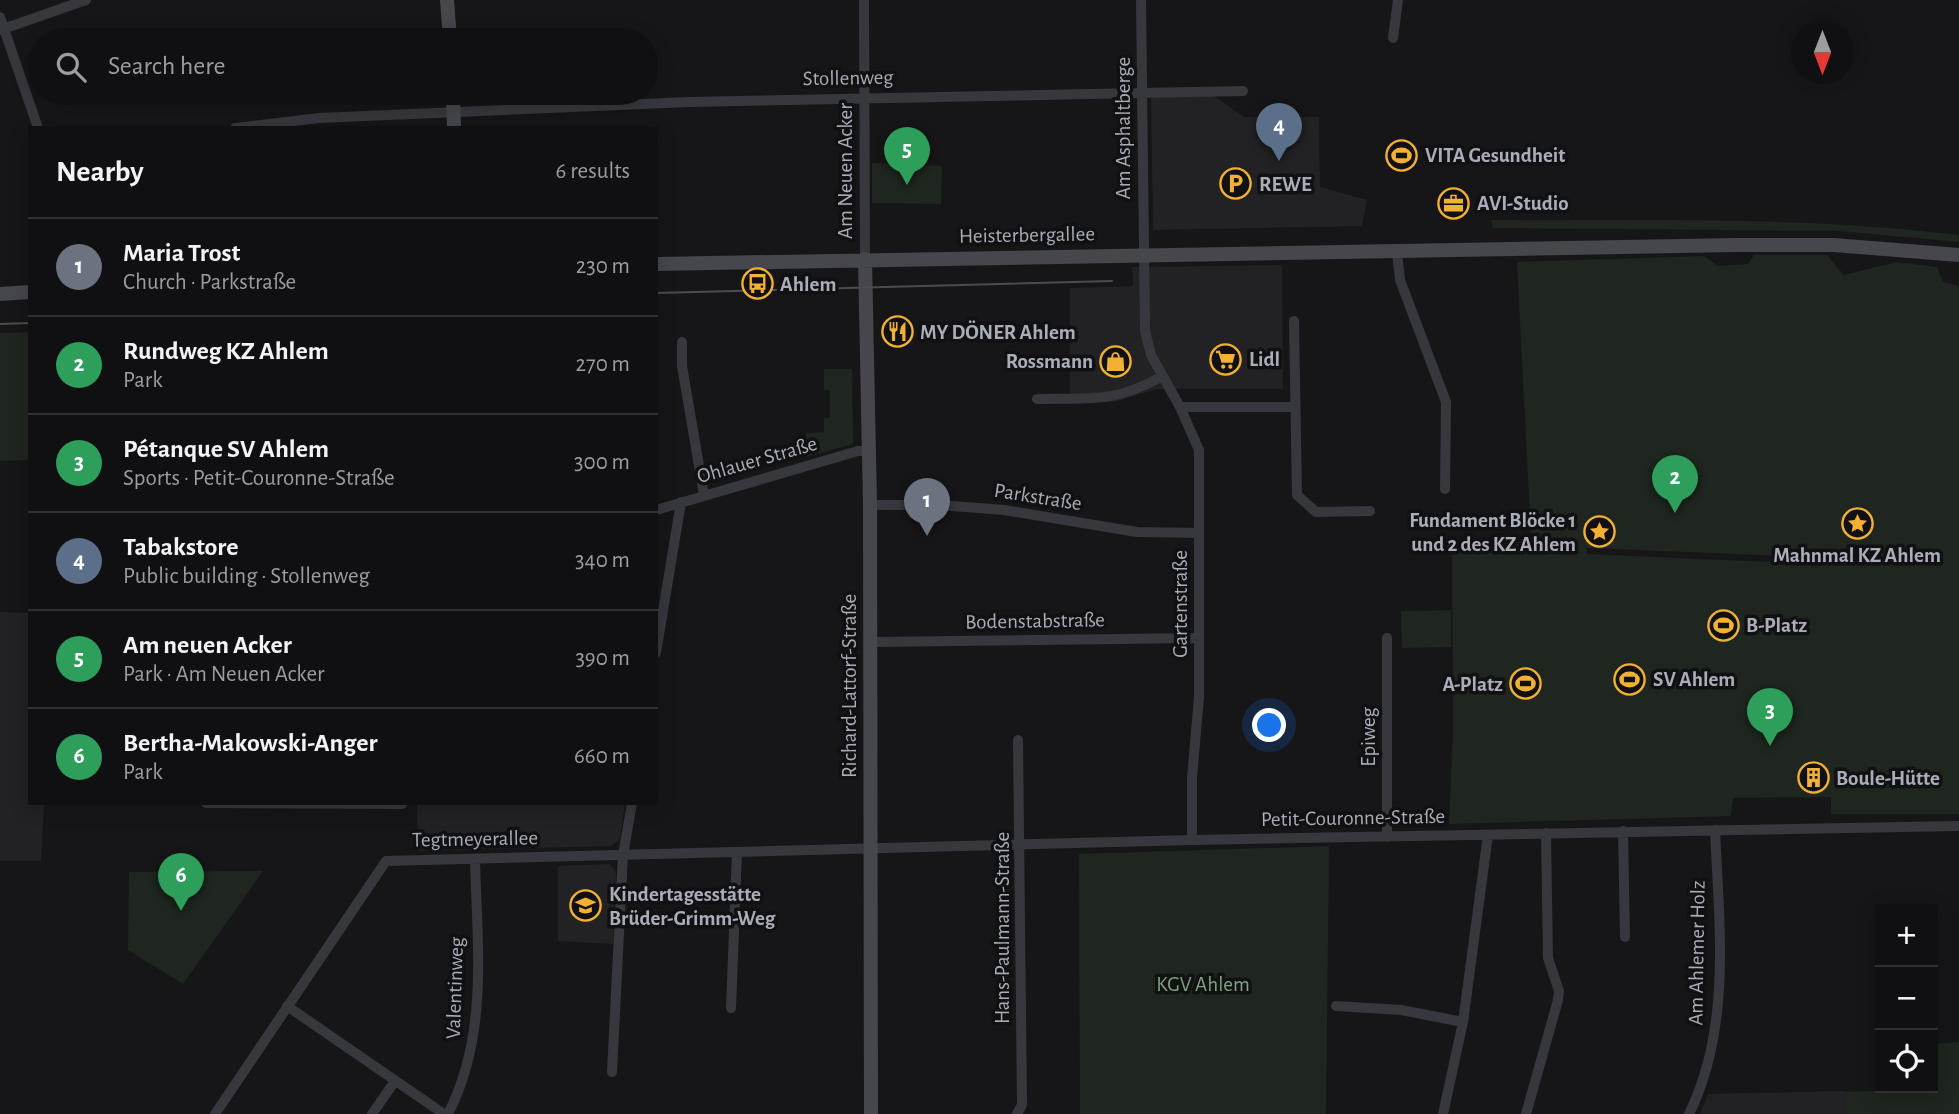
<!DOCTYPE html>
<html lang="en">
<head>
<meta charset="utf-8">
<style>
  body { margin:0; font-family:"Alegreya Sans",sans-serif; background:#1e1e20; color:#f1f3f6 }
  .controls { position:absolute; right:21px; bottom:21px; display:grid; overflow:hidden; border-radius:0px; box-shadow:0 4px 18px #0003 }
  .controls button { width:63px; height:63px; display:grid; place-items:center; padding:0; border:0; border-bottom:2px solid #303032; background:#101012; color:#f1f3f6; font:35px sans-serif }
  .compass { position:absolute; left:1791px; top:21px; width:63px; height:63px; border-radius:50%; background:#101012; box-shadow:0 4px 18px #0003; rotate:180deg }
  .you { position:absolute; left:1270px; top:726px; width:24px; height:24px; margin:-18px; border:5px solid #fff; border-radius:50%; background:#1a73e8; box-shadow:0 0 0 10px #1a73e833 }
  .badge { display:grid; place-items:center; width:46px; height:46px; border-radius:50%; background:#0f766e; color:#fff; font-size:23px; font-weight:700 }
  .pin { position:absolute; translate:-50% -58px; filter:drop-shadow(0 2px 4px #0008) }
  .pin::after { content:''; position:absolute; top:37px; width:24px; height:21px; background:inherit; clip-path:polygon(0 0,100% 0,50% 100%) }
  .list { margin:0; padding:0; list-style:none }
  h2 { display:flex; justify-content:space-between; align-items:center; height:91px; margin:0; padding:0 28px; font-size:30px }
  h2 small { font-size:23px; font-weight:400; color:#9c9d9f }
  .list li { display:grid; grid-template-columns:46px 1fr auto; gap:21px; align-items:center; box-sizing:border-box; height:98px; padding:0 28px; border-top:2px solid #303032 }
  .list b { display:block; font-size:26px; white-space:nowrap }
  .list p { margin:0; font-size:23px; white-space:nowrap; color:#9c9d9f }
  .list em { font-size:23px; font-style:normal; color:#9c9d9f }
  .icon { flex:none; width:38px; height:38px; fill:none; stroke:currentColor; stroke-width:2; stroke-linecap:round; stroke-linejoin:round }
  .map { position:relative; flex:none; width:1959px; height:1114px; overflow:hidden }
  .search { position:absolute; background:#101012; box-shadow:0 4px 18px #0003; left:28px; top:28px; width:630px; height:77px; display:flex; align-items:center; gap:18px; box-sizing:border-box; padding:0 24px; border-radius:38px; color:#9c9d9f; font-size:26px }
  .panel { position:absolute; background:#101012; box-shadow:0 4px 18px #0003; left:28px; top:126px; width:630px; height:679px; border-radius:0px }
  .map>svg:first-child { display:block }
</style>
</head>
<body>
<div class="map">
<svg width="1959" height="1114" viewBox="0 0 1959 1114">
  <rect width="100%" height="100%" fill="#161618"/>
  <path fill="#222225" d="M 1211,94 L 1244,117 L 1319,117 L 1320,187 L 1367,200 L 1362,226 L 1153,230 L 1151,96 Z
    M 1282,265 L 1283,389 L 1157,389 L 1114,402 L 1070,402 L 1070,288 L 1133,286 L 1132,267 Z
    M 0,612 L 30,613 L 30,803 L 44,803 L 41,861 L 0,861 Z
    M 417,803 L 625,803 L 620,839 L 611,846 L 418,851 Z
    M 610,864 L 616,872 L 613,944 L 558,941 L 558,866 Z
    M 1844,1091 L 1845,1114 L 1700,1114 L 1708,1094 Z"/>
  <path fill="#1e261f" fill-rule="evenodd" d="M 872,163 L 942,166 L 941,204 L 872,203 Z
    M 1491,220 C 1646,221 1804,216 1959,235 L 1959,242 L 1839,231 L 1493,228 Z
    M 1754,255 L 1827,255 L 1844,275 L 1897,262 L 1937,267 L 1943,282 L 1959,286 L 1959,814 L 1831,814 L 1831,797 L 1733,798 L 1731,816 L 1449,824 L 1453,730 L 1452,548 L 1542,539 L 1531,535 L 1517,262 L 1704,256 L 1718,266 L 1748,264 ZM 1587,548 L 1814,557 L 1815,557 L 1813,564 L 1587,554 Z
    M 30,332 L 30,460 L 0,461 L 0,333 Z
    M 824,369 L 852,369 L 853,444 L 806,457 L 806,433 L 824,432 L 824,418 L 830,418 L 830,390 L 824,390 Z
    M 1451,610 L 1451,647 L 1402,648 L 1401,611 Z
    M 1329,846 L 1326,1114 L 1080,1114 L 1079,854 Z
    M 263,871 L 183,984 L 128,950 L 129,872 Z
    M 1959,1042 L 1959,1114 L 1845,1114 L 1844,1092 L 1933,1088 L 1933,1044 Z"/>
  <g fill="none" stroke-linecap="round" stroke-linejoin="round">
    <path stroke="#37383d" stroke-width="10" d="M 864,0 L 865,259
      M 1141,0 L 1145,331 L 1151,355 L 1180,407 L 1199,450 L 1199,697 L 1192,778 L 1192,840
      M 0,17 L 38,128
      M 0,30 L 86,0
      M 1393,38 L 1398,0
      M 235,128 L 319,118 L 689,102 L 1243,91
      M 1397,252 L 1400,280 L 1446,402 L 1445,489
      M 1294,321 L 1297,495 L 1316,512 L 1370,511
      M 682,342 L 682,366 L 704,495
      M 1037,399 C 1088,398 1115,403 1161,377
      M 1180,407 L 1295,407
      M 870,505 L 939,505 L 1004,510 L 1137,532 L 1199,533
      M 656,510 L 858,451 L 869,451
      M 1387,638 L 1387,837
      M 871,642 L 1199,638
      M 656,653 L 681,502
      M 206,803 L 402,804
      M 1623,831 L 1625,937
      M 287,1006 L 444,1114
      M 1336,1006 L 1401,1010 L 1463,1022
      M 731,1008 L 737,852
      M 612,1072 L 623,855 L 632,803
      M 215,1114 L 386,861 L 1192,840 L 1959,826
      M 372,1114 L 395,1081
      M 448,1114 C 489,1034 477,946 475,859
      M 1017,1114 L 1022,1105 L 1018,740
      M 1443,1114 L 1463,1022 L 1488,835
      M 1526,1114 L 1558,1000 L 1559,991 L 1548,958 L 1546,833
      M 1689,1114 C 1732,1027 1719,924 1715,830"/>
    <path stroke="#45474d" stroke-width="14" d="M 447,0 L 450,40
      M 453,93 L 454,128
      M 865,259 L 870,505 L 871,1114
      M 656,264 L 1736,245 L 1834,245 L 1959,255
      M 0,294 L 30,292"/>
    <path stroke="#4a4c52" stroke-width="2" d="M 656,293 L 1112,281
      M 0,324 L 30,323"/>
  </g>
  <defs>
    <symbol id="stadium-ring" viewBox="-11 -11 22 22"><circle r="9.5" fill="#111113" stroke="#f2b134" stroke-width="1.5"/><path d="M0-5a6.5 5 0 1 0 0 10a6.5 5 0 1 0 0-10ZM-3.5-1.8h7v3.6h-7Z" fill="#f2b134"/></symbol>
    <symbol id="parking-ring" viewBox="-11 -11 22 22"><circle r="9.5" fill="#111113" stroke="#f2b134" stroke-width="1.5"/><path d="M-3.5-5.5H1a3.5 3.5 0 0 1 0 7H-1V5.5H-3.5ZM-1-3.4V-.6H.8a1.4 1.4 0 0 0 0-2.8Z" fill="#f2b134"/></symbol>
    <symbol id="office-ring" viewBox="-11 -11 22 22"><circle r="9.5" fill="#111113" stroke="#f2b134" stroke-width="1.5"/><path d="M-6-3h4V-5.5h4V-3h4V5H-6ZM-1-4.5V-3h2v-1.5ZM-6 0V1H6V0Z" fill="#f2b134"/></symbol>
    <symbol id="bus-ring" viewBox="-11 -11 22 22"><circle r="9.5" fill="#111113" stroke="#f2b134" stroke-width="1.5"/><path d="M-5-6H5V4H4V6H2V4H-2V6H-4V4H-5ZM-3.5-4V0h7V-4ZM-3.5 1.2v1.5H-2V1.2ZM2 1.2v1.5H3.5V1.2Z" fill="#f2b134"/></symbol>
    <symbol id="restaurant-ring" viewBox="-11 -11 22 22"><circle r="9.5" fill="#111113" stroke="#f2b134" stroke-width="1.5"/><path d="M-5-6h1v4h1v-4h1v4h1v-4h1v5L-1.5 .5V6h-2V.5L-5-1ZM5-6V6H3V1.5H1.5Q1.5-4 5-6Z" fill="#f2b134"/></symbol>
    <symbol id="supermarket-ring" viewBox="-11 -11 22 22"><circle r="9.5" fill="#111113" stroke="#f2b134" stroke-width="1.5"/><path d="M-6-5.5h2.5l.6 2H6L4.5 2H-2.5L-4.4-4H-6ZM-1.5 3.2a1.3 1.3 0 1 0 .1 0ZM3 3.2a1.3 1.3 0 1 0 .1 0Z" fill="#f2b134"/></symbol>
    <symbol id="shop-ring" viewBox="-11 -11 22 22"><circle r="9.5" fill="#111113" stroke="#f2b134" stroke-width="1.5"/><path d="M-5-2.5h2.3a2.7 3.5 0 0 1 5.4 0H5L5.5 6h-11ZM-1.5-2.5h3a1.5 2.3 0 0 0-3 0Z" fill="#f2b134"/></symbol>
    <symbol id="sight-ring" viewBox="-11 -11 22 22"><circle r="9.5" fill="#111113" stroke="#f2b134" stroke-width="1.5"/><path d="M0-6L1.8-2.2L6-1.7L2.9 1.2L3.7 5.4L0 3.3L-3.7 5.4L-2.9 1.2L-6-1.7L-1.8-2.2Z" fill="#f2b134"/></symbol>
    <symbol id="building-ring" viewBox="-11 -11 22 22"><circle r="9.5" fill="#111113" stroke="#f2b134" stroke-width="1.5"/><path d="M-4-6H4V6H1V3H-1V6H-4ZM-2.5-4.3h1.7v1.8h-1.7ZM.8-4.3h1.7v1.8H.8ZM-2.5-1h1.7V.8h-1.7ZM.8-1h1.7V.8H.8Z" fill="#f2b134"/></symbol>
    <symbol id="school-ring" viewBox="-11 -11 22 22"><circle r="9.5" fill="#111113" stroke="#f2b134" stroke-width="1.5"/><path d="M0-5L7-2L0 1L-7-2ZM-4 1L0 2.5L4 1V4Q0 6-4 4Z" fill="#f2b134"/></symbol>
  </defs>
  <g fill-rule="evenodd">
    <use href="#stadium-ring" x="1384" y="138" width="35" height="35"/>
    <use href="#parking-ring" x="1218" y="166" width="35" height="35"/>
    <use href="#office-ring" x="1436" y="186" width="35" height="35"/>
    <use href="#bus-ring" x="740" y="266" width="35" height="35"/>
    <use href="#restaurant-ring" x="880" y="314" width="35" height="35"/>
    <use href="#supermarket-ring" x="1208" y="342" width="35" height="35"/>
    <use href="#shop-ring" x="1098" y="344" width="35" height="35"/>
    <use href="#sight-ring" x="1840" y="506" width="35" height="35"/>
    <use href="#sight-ring" x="1582" y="514" width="35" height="35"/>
    <use href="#stadium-ring" x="1706" y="608" width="35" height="35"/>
    <use href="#stadium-ring" x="1612" y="662" width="35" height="35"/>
    <use href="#stadium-ring" x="1508" y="666" width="35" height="35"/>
    <use href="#building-ring" x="1796" y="760" width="35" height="35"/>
    <use href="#school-ring" x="568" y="888" width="35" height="35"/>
  </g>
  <g text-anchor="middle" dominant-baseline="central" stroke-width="7" stroke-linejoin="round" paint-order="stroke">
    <g font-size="21" fill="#a8adb8" stroke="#111113">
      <text transform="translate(848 78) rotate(-1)">Stollenweg</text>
      <text transform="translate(1123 128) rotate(-90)">Am Asphaltberge</text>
      <text transform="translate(845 171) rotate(-90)">Am Neuen Acker</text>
      <text transform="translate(1027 235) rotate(-1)">Heisterbergallee</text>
      <text transform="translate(757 460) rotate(-16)">Ohlauer Straße</text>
      <text transform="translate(1038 497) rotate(9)">Parkstraße</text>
      <text transform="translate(1180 604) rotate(-90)">Gartenstraße</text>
      <text transform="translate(1035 621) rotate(-1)">Bodenstabstraße</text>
      <text transform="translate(849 686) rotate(-90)">Richard-Lattorf-Straße</text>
      <text transform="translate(1368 737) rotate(-90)">Epiweg</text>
      <text transform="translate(1353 818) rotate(-1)">Petit-Couronne-Straße</text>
      <text transform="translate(475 839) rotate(-1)">Tegtmeyerallee</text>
      <text transform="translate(1002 928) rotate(-90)">Hans-Paulmann-Straße</text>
      <text transform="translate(1697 953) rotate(-89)">Am Ahlemer Holz</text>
      <text transform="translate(455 988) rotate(-88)">Valentinweg</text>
    </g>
    <g font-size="21" font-weight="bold" fill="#a8adb8" stroke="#111113" text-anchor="start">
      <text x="1425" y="155">VITA Gesundheit</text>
      <text x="1259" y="184">REWE</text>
      <text x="1477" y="203">AVI-Studio</text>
      <text x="780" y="284">Ahlem</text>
      <text x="920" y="332">MY DÖNER Ahlem</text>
      <text x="1249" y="359">Lidl</text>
      <text x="1093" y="361" text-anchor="end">Rossmann</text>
      <text x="1576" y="520" text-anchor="end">Fundament Blöcke 1<tspan x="1576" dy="24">und 2 des KZ Ahlem</tspan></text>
      <text x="1857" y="555" text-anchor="middle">Mahnmal KZ Ahlem</text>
      <text x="1746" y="625">B-Platz</text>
      <text x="1653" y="679">SV Ahlem</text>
      <text x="1503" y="684" text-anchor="end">A-Platz</text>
      <text x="1836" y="778">Boule-Hütte</text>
      <text x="609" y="894">Kindertagesstätte<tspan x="609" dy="24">Brüder-Grimm-Weg</tspan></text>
    </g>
    <g font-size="21" fill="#7fa381" stroke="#111113">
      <text x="1203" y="984">KGV Ahlem</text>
    </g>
  </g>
</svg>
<div class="controls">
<button>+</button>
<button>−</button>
<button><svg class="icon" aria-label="locate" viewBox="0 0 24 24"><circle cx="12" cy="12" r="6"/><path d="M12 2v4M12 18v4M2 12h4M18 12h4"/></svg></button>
</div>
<svg class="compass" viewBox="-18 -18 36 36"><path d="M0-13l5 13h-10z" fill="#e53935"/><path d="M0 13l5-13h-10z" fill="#9c9d9f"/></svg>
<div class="you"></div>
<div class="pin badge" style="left:927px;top:536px;background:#6b7280">1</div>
<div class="pin badge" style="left:1675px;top:513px;background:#2e9e5b">2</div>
<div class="pin badge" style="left:1770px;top:746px;background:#2e9e5b">3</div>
<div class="pin badge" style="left:1279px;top:161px;background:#5c6f8a">4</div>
<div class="pin badge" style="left:907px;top:185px;background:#2e9e5b">5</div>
<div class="pin badge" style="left:181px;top:911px;background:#2e9e5b">6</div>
<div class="search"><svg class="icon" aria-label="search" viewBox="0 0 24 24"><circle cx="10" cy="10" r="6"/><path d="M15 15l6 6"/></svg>Search here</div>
<section class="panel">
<h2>Nearby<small>6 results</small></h2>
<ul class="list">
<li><span class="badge" style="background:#6b7280">1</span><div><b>Maria Trost</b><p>Church · Parkstraße</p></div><em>230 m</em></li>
<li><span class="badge" style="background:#2e9e5b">2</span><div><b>Rundweg KZ Ahlem</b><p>Park</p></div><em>270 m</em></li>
<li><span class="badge" style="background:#2e9e5b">3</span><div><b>Pétanque SV Ahlem</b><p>Sports · Petit-Couronne-Straße</p></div><em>300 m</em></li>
<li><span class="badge" style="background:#5c6f8a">4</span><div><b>Tabakstore</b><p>Public building · Stollenweg</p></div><em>340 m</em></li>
<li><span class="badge" style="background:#2e9e5b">5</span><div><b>Am neuen Acker</b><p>Park · Am Neuen Acker</p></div><em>390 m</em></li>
<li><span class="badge" style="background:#2e9e5b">6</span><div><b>Bertha-Makowski-Anger</b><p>Park</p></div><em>660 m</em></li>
</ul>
</section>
</div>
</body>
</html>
